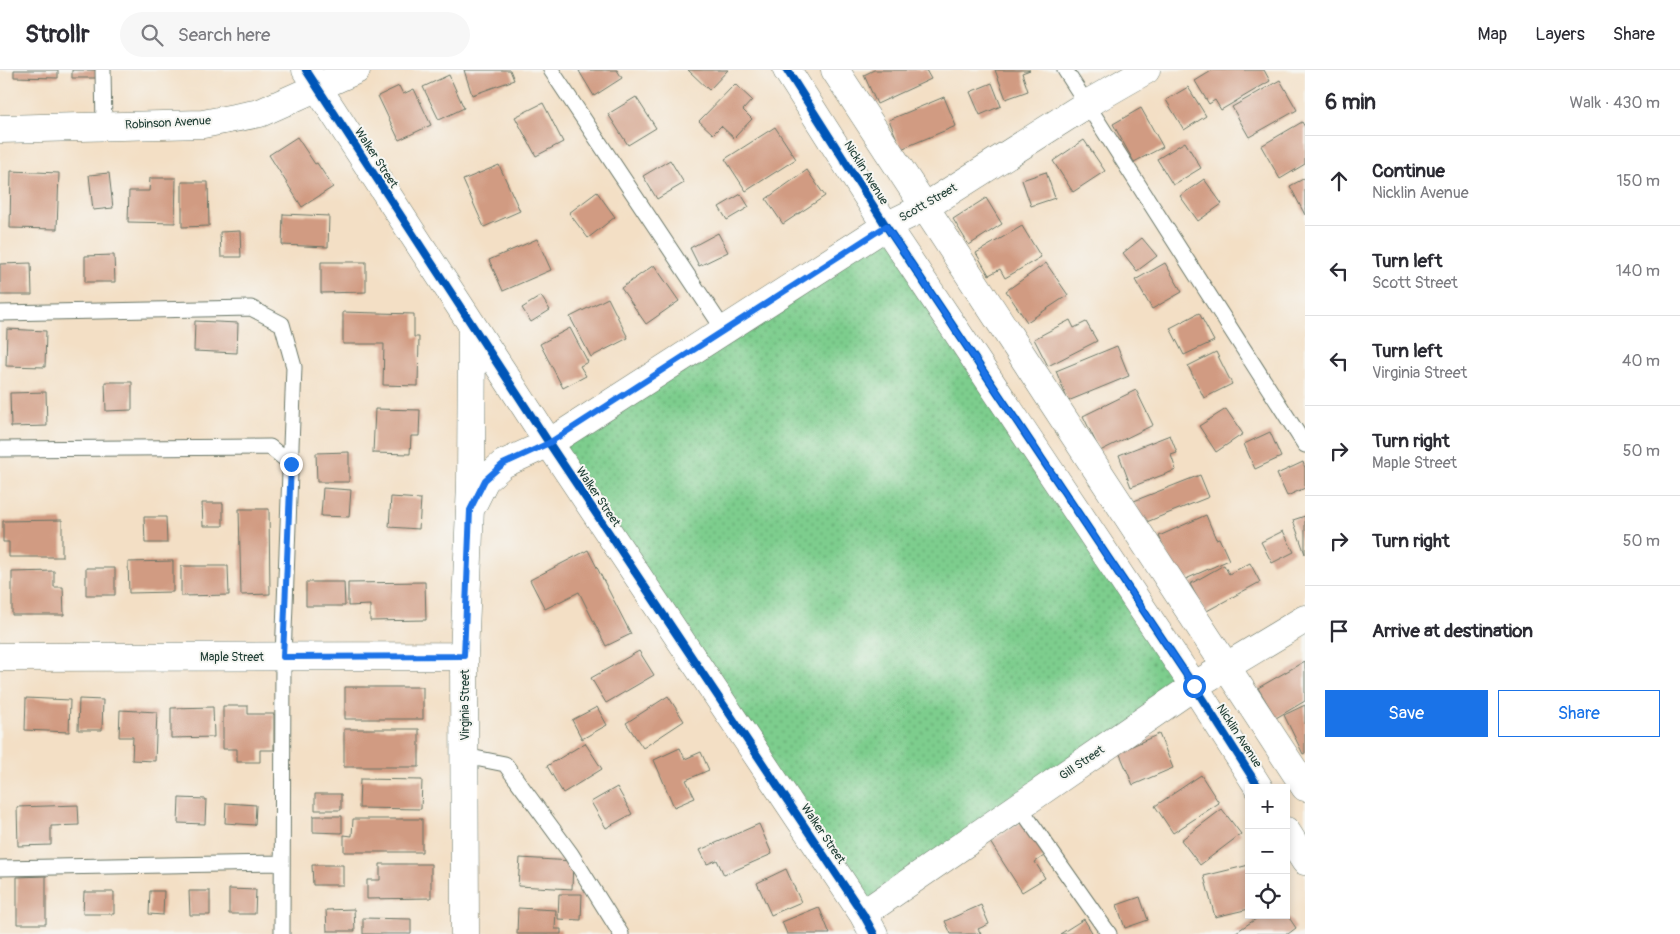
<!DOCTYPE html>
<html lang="en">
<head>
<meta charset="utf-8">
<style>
  body { margin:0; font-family:Pangolin,sans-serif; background:#f7f7f7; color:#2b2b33 }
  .controls { position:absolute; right:15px; bottom:15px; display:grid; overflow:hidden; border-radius:0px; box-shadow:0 2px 8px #0003 }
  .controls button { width:45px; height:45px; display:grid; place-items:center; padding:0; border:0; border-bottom:1px solid #e1e1e2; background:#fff; color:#2b2b33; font:25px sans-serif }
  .stop { position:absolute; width:15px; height:15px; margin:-11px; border:4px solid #1a73e8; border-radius:50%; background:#fff }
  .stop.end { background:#1a73e8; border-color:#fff; box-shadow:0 1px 5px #0008 }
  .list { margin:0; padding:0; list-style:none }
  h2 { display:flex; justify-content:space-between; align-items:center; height:65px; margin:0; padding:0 20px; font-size:21px }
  h2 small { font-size:16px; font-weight:400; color:#7c7c81 }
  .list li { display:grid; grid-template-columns:32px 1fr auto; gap:15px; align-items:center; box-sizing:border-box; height:90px; padding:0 20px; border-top:1px solid #e1e1e2 }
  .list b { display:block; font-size:19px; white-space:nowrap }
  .list p { margin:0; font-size:16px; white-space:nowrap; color:#7c7c81 }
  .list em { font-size:16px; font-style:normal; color:#7c7c81 }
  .actions { display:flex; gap:10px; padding:15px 20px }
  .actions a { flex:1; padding:11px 0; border:1px solid #1a73e8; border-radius:0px; text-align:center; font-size:18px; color:#1a73e8 }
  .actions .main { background:#1a73e8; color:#fff }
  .icon { flex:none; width:28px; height:28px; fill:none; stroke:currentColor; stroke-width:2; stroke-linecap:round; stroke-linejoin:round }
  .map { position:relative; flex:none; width:1305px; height:864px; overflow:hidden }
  header { display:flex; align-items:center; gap:30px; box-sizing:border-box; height:70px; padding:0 25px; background:#fff; border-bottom:1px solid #e1e1e2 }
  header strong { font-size:24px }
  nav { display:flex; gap:28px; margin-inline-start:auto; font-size:18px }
  .search { width:350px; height:45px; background:#f7f7f7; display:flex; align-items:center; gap:12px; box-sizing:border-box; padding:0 18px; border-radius:28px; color:#7c7c81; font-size:19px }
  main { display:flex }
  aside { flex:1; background:#fff }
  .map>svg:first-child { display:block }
</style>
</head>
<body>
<header>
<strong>Strollr</strong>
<div class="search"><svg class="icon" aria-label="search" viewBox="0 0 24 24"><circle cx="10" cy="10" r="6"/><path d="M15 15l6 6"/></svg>Search here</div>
<nav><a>Map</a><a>Layers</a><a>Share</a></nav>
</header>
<main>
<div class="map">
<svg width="1305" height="864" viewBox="0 0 1305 864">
  <defs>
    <pattern id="grass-dots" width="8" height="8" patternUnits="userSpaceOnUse" patternTransform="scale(1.25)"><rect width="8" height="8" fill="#7dcd8d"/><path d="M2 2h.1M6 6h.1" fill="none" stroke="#66a874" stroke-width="1.8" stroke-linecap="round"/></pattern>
  </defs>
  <rect width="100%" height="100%" fill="#f6f6f2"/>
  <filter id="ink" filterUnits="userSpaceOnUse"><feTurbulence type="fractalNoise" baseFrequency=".02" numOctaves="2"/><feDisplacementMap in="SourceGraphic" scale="10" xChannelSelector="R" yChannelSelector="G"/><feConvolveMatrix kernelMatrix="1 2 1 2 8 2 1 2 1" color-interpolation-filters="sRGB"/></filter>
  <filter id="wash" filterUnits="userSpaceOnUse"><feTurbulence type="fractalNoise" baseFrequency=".0096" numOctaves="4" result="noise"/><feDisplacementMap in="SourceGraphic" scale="20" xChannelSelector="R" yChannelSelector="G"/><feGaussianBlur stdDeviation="1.12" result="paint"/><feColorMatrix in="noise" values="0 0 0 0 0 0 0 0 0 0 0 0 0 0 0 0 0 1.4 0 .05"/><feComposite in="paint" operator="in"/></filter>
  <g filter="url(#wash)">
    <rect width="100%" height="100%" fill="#f3dfc5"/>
    <path fill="url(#grass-dots)" stroke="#4e8560" d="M 886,156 L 1194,616 L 863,844 L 549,373 Z"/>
    <g id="blocks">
      <path fill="#d19b82" d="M 14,0 L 58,0 L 58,8 L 14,7 Z
        M 72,0 L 99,0 L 99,8 L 72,8 Z
        M 464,0 L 510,0 L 514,10 L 472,25 Z
        M 581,0 L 617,0 L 622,8 L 594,26 L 579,1 Z
        M 688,0 L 728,0 L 709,20 Z
        M 874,0 L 926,0 L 931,9 L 877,34 L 864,5 Z
        M 995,0 L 1030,0 L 1022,3 L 1028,21 L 1006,29 Z
        M 1213,0 L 1264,0 L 1270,11 L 1221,40 L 1215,30 L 1209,34 L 1195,11 Z
        M 449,5 L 464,38 L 439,50 L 423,17 Z
        M 1280,10 L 1297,40 L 1249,67 L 1232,37 Z
        M 992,13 L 1001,36 L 980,45 L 970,22 Z
        M 735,14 L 752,30 L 743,40 L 752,49 L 734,68 L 721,56 L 713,64 L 699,51 Z
        M 399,16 L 403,24 L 414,19 L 431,55 L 399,70 L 378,26 Z
        M 1188,17 L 1206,46 L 1184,60 L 1166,30 Z
        M 636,27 L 656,58 L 628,75 L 608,44 Z
        M 944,27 L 956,56 L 901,79 L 889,50 Z
        M 543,33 L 563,72 L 536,86 L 515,47 Z
        M 1141,38 L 1163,77 L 1134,92 L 1113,54 Z
        M 1302,52 L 1305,57 L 1305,94 L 1280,109 L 1261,76 Z
        M 775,57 L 796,89 L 746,121 L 725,89 Z
        M 297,67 L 315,94 L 317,93 L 333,117 L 302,137 L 269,85 Z
        M 1084,70 L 1105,101 L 1073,122 L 1053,91 Z
        M 1185,72 L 1201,98 L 1173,115 L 1157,89 Z
        M 670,90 L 684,113 L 657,129 L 643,106 Z
        M 499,95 L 520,141 L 484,157 L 463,110 Z
        M 807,100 L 825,126 L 783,154 L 766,129 Z
        M 11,101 L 59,103 L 57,159 L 10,158 Z
        M 1046,102 L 1055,128 L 1031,136 L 1022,110 Z
        M 109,103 L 113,138 L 93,140 L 89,105 Z
        M 150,108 L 176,108 L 175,153 L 128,152 L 129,121 L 149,121 Z
        M 1305,108 L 1305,145 L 1290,116 Z
        M 1204,109 L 1222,134 L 1198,151 L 1180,126 Z
        M 182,112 L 208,112 L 209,156 L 182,157 Z
        M 597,122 L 615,147 L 588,168 L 569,143 Z
        M 741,124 L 749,137 L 727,150 L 719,137 Z
        M 986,128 L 1002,154 L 969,175 L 953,149 Z
        M 283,144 L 329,146 L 328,177 L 282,175 Z
        M 1022,156 L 1041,187 L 1005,208 L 1000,199 L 989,205 L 976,183 Z
        M 240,161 L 241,187 L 221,187 L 220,162 Z
        M 718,163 L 728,182 L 699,196 L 690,178 Z
        M 1142,168 L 1157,186 L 1137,201 L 1123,183 Z
        M 537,169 L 551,200 L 503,221 L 489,190 Z
        M 114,185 L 115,212 L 85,212 L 85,186 Z
        M 321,192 L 366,192 L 366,222 L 321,223 Z
        M 31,193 L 32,225 L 0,225 L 0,194 Z
        M 1046,193 L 1068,225 L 1027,252 L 1006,221 Z
        M 1165,193 L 1182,222 L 1152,239 L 1135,210 Z
        M 654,195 L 679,231 L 646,254 L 621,218 Z
        M 541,226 L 550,240 L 531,252 L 522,238 Z
        M 608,228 L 628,268 L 591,287 L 570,247 Z
        M 343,242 L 414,244 L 414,267 L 419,267 L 418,316 L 383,315 L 384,274 L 343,274 Z
        M 1199,243 L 1214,271 L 1184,285 L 1170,258 Z
        M 1070,250 L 1074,258 L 1086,252 L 1097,271 L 1048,296 L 1034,269 Z
        M 195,251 L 238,253 L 237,283 L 194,281 Z
        M 570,258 L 588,292 L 580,296 L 586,306 L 563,318 L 540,274 Z
        M 7,259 L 46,261 L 45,297 L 6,296 Z
        M 1117,276 L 1129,306 L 1068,331 L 1056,301 Z
        M 1216,282 L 1232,314 L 1204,328 L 1188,296 Z
        M 105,312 L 132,312 L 132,340 L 106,341 Z
        M 1136,320 L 1153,355 L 1100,381 L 1083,346 Z
        M 46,322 L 47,356 L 11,357 L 10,323 Z
        M 375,339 L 420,340 L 419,366 L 411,366 L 410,384 L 373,383 Z
        M 1226,339 L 1243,364 L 1216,382 L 1199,356 Z
        M 1270,362 L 1281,387 L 1255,399 L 1244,374 Z
        M 1170,365 L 1177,383 L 1171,385 L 1176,400 L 1131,417 L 1119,385 Z
        M 349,382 L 349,412 L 317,412 L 316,383 Z
        M 1303,392 L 1305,398 L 1305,418 L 1287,426 L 1277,404 Z
        M 1200,405 L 1209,427 L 1144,453 L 1134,431 Z
        M 323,418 L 351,420 L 349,447 L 321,446 Z
        M 391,427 L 421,429 L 419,459 L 389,457 Z
        M 202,433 L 223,433 L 223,456 L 203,456 Z
        M 239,439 L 269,439 L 270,524 L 241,525 Z
        M 1206,445 L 1216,469 L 1219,468 L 1229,490 L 1179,512 L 1159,466 Z
        M 1305,446 L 1305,484 L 1293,450 Z
        M 144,447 L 166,447 L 167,473 L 145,473 Z
        M 62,450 L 62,487 L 9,487 L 9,472 L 3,472 L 3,451 Z
        M 1283,461 L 1294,482 L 1272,493 L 1261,472 Z
        M 588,480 L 631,564 L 606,576 L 579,522 L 545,539 L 530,510 Z
        M 173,491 L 173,522 L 129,523 L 128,492 Z
        M 1250,493 L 1260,512 L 1205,542 L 1190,514 L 1224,495 L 1229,504 Z
        M 181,496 L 228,496 L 229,525 L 181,526 Z
        M 86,498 L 115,498 L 115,525 L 86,525 Z
        M 54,501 L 54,517 L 63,517 L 64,545 L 12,545 L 12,502 Z
        M 306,512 L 344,512 L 345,536 L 306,536 Z
        M 425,512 L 426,550 L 370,551 L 370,535 L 348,536 L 348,513 Z
        M 639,581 L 654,605 L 606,633 L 591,608 Z
        M 1305,591 L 1305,631 L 1276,648 L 1258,618 Z
        M 345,617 L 423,617 L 423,649 L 345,649 Z
        M 668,626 L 684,651 L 643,678 L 626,653 Z
        M 26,628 L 70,630 L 69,662 L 25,660 Z
        M 79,629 L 103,630 L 102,660 L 78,660 Z
        M 1305,635 L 1305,683 L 1303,684 L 1284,645 Z
        M 223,636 L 248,636 L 248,644 L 274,644 L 274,680 L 260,680 L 260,692 L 237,692 L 237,679 L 223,679 Z
        M 213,637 L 214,667 L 171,668 L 171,638 Z
        M 597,637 L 607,655 L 582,669 L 572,650 Z
        M 120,640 L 157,642 L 155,691 L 132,690 L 133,667 L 119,667 Z
        M 344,659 L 419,659 L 419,697 L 344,697 Z
        M 1159,664 L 1173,698 L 1133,715 L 1119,682 Z
        M 585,673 L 602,699 L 563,723 L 547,696 Z
        M 680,678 L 685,689 L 701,682 L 709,700 L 686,710 L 695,728 L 674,737 L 654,690 Z
        M 1201,705 L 1219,733 L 1173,763 L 1155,736 Z
        M 360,709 L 422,710 L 421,739 L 359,738 Z
        M 617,717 L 632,744 L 606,758 L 591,732 Z
        M 315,724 L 341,724 L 341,740 L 315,740 Z
        M 179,728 L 206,729 L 205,754 L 178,753 Z
        M 226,733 L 256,735 L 255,755 L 225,753 Z
        M 78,735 L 79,755 L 51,756 L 51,775 L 18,776 L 17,737 Z
        M 1222,739 L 1241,764 L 1200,795 L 1181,770 Z
        M 313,746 L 342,746 L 342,763 L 313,762 Z
        M 353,749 L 422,749 L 422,782 L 344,782 L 344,765 L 352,766 Z
        M 1025,750 L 1047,784 L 1035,792 L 1045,808 L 1022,822 L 990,772 Z
        M 759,754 L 772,784 L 724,805 L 717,790 L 707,794 L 700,780 Z
        M 520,788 L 573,791 L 572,819 L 518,816 Z
        M 380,794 L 431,794 L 431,828 L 367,829 L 367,810 L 380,810 Z
        M 312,795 L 343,795 L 343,815 L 313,815 Z
        M 1249,795 L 1249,839 L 1215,847 L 1204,806 Z
        M 786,799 L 801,832 L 771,845 L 757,813 Z
        M 46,806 L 46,854 L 17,854 L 17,807 Z
        M 229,819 L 256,820 L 255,844 L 229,844 Z
        M 150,821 L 164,821 L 163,845 L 149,844 Z
        M 189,821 L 210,821 L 210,845 L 190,845 Z
        M 84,822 L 114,822 L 114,844 L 83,844 Z
        M 559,824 L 582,824 L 581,850 L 558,849 Z
        M 1140,827 L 1148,850 L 1125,858 L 1117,835 Z
        M 981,835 L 989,854 L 978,859 L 981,864 L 951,864 L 945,851 Z
        M 819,837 L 830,864 L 787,864 L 782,852 Z
        M 518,838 L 556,840 L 555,859 L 561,859 L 561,864 L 517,864 Z
        M 354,839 L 355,861 L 327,861 L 326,840 Z
        M 1286,843 L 1296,858 L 1288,864 L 1233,864 L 1262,845 L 1286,845 Z
        M 363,848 L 411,849 L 411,864 L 363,864 Z
        M 1084,849 L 1093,864 L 1060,864 Z"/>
    </g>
  </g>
  <g filter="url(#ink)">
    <use href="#blocks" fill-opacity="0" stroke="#697667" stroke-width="1"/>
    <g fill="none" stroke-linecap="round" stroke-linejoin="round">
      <defs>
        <path id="service" d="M 103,0 L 104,56
          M 551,0 L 724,260
          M 1065,0 L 1305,375
          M 0,243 L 251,238 L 282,254 L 294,297 L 283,587 L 282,864
          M 0,379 L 270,377 L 291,394
          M 465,686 L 505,694 L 571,784 L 621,864
          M 1019,736 L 1109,864
          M 0,798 L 282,793"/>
        <path id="minor" d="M 306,0 L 549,373 L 863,844 L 874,864
          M 787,0 L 886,156 L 1194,616 L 1259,718
          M 835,0 L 1305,717
          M 0,59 L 203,54 L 260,43 L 356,0
          M 470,440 L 485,410 L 503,394 L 549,373 L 886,156 L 925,137 L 1087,34 L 1146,0
          M 0,587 L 464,586
          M 1286,761 L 1305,791
          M 863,844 L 1194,616 L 1305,549
          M 465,864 L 464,586 L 471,413 L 472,256"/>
      </defs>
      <use href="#service" stroke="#697667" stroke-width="17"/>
      <use href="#minor" stroke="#697667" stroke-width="29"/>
      <use href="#service" stroke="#fff" stroke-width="15"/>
      <use href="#minor" stroke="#fff" stroke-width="28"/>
      <defs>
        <path id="cycleway" d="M 306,0 L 549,373 L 863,844 L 874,864
          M 787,0 L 886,156 L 1194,616 L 1259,718"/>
      </defs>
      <use href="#cycleway" stroke="#f6f6f2" stroke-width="11"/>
      <use href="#cycleway" stroke="#0057b8" stroke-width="8"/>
    </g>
  </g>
  <g fill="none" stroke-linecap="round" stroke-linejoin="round" filter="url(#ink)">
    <path stroke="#1a73e8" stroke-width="6" d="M 291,394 L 283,587 L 464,586 L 470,440 L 485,410 L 503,394 L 549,373 L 886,156 L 1194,616"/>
  </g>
  <g text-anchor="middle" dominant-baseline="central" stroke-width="4" stroke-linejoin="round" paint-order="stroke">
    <g font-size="12" fill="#1f3d34" stroke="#f6f6f2">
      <text transform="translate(168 53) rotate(-3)">Robinson Avenue</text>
      <text transform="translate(376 88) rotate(57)">Walker Street</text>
      <text transform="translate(866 103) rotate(58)">Nicklin Avenue</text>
      <text transform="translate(928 133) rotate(-30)">Scott Street</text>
      <text transform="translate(598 427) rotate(56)">Walker Street</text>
      <text x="232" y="587">Maple Street</text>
      <text transform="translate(465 635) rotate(-90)">Virginia Street</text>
      <text transform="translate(1239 666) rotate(57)">Nicklin Avenue</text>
      <text transform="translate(1082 693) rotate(-34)">Gill Street</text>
      <text transform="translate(823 764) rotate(56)">Walker Street</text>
    </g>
  </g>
</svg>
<div class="controls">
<button>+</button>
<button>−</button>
<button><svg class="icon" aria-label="locate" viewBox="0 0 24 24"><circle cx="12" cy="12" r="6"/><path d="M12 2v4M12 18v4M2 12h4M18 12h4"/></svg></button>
</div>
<div class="stop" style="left:1194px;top:616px"></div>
<div class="stop end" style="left:291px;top:394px"></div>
</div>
<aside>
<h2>6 min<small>Walk · 430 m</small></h2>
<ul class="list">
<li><svg class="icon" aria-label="ahead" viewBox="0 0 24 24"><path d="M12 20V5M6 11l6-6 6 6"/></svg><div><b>Continue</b><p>Nicklin Avenue</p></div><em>150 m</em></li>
<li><svg class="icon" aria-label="left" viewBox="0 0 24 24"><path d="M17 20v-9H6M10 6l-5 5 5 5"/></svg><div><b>Turn left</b><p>Scott Street</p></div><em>140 m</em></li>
<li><svg class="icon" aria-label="left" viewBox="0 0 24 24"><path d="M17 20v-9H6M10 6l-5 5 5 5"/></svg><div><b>Turn left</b><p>Virginia Street</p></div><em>40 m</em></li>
<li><svg class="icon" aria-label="right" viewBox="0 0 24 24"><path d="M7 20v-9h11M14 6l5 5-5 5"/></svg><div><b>Turn right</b><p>Maple Street</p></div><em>50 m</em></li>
<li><svg class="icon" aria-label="right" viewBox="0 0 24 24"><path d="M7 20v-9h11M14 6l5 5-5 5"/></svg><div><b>Turn right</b></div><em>50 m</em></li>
<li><svg class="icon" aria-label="arrive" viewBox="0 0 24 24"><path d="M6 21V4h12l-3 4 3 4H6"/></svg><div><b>Arrive at destination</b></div></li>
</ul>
<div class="actions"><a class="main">Save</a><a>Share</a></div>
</aside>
</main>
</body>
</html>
